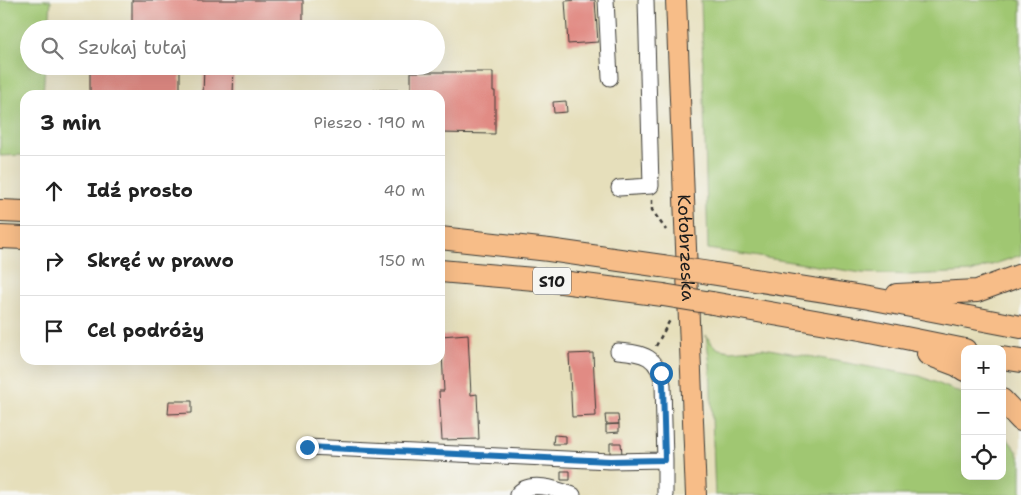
<!DOCTYPE html>
<html lang="pl">
<head>
<meta charset="utf-8">
<style>
  body { margin:0; font-family:"Shantell Sans",sans-serif; background:#f6f6f6; color:#222 }
  .controls { position:absolute; right:15px; bottom:15px; display:grid; overflow:hidden; border-radius:10px; box-shadow:0 5px 20px #0002 }
  .controls button { width:45px; height:45px; display:grid; place-items:center; padding:0; border:0; border-bottom:1px solid #e0e0e0; background:#fff; color:#222; font:25px sans-serif }
  .stop { position:absolute; width:15px; height:15px; margin:-11px; border:4px solid #1f6fb2; border-radius:50%; background:#fff }
  .stop.end { background:#1f6fb2; border-color:#fff; box-shadow:0 1px 5px #0008 }
  .list { margin:0; padding:0; list-style:none }
  h2 { display:flex; justify-content:space-between; align-items:center; height:65px; margin:0; padding:0 20px; font-size:21px }
  h2 small { font-size:16px; font-weight:400; color:#767676 }
  .list li { display:grid; grid-template-columns:32px 1fr auto; gap:15px; align-items:center; box-sizing:border-box; height:70px; padding:0 20px; border-top:1px solid #e0e0e0 }
  .list b { display:block; font-size:19px; white-space:nowrap }
  .list em { font-size:16px; font-style:normal; color:#767676 }
  .icon { flex:none; width:28px; height:28px; fill:none; stroke:currentColor; stroke-width:2; stroke-linecap:round; stroke-linejoin:round }
  .map { position:relative; flex:none; width:1021px; height:495px; overflow:hidden }
  .search { position:absolute; background:#fff; box-shadow:0 5px 20px #0002; left:20px; top:20px; width:425px; height:55px; display:flex; align-items:center; gap:12px; box-sizing:border-box; padding:0 18px; border-radius:28px; color:#767676; font-size:19px }
  .panel { position:absolute; background:#fff; box-shadow:0 5px 20px #0002; left:20px; top:90px; width:425px; height:275px; border-radius:15px }
  .map>svg:first-child { display:block }
</style>
</head>
<body>
<div class="map">
<svg width="1021" height="495" viewBox="0 0 1021 495">
  <rect width="100%" height="100%" fill="#f6f6f2"/>
  <filter id="ink" filterUnits="userSpaceOnUse"><feTurbulence type="fractalNoise" baseFrequency=".02" numOctaves="2"/><feDisplacementMap in="SourceGraphic" scale="10" xChannelSelector="R" yChannelSelector="G"/><feConvolveMatrix kernelMatrix="1 2 1 2 8 2 1 2 1" color-interpolation-filters="sRGB"/></filter>
  <filter id="wash" filterUnits="userSpaceOnUse"><feTurbulence type="fractalNoise" baseFrequency=".0096" numOctaves="4" result="noise"/><feDisplacementMap in="SourceGraphic" scale="20" xChannelSelector="R" yChannelSelector="G"/><feGaussianBlur stdDeviation="1.12" result="paint"/><feColorMatrix in="noise" values="0 0 0 0 0 0 0 0 0 0 0 0 0 0 0 0 0 1.4 0 .05"/><feComposite in="paint" operator="in"/></filter>
  <g filter="url(#wash)">
    <rect width="100%" height="100%" fill="#e6dfbb"/>
    <path fill="#a0c772" stroke="#5e7247" d="M 0,0 L 51,0 L 49,29 L 29,29 L 29,66 L 45,66 L 43,95 L 25,95 L 25,155 L 0,156 Z
      M 701,0 L 1021,0 L 1021,255 L 971,272 L 911,275 L 862,273 L 708,249 Z
      M 706,335 L 712,344 L 719,349 L 730,351 L 763,348 L 920,376 L 961,393 L 965,396 L 965,476 L 1002,476 L 1002,432 L 1017,451 L 1021,461 L 1021,495 L 715,495 L 710,366 Z"/>
    <g id="blocks">
      <path fill="#e18b84" d="M 132,0 L 303,0 L 303,29 L 132,29 Z
        M 578,0 L 595,0 L 598,42 L 568,44 L 565,1 Z
        M 90,66 L 180,66 L 180,95 L 90,95 Z
        M 204,66 L 234,66 L 233,95 L 203,95 Z
        M 411,72 L 493,72 L 493,91 L 495,91 L 495,134 L 440,133 L 440,95 L 374,95 L 374,90 L 411,90 Z
        M 566,101 L 567,112 L 554,113 L 553,102 Z
        M 468,334 L 471,395 L 477,394 L 479,439 L 442,440 L 439,391 L 444,391 L 441,336 Z
        M 593,353 L 596,416 L 572,417 L 569,354 Z
        M 169,401 L 192,401 L 192,413 L 168,414 Z
        M 605,415 L 618,415 L 619,424 L 606,424 Z
        M 619,424 L 619,432 L 606,433 L 606,425 Z
        M 554,435 L 566,436 L 566,444 L 553,444 Z
        M 610,443 L 621,443 L 622,454 L 610,454 Z
        M 561,471 L 570,471 L 570,480 L 561,480 Z"/>
    </g>
  </g>
  <g filter="url(#ink)">
    <use href="#blocks" fill-opacity="0" stroke="#3a3934" stroke-width="1"/>
    <g fill="none" stroke-linecap="round" stroke-linejoin="round">
      <defs>
        <path id="minor" d="M 606,0 L 610,78
          M 619,188 L 651,186 L 646,0
          M 618,351 C 644,353 658,356 663,385 L 665,460 L 665,495
          M 307,447 L 610,461 L 665,460
          M 517,495 C 528,479 557,489 573,495"/>
        <g id="major">
          <path id="s1" d="M 676,0 L 696,495"/>
        </g>
        <path id="highway" d="M 0,211 L 25,212
          M 0,237 L 25,238
          M 440,238 L 549,250 L 662,266
          M 440,271 L 546,280 L 663,295
          M 710,273 L 869,298 L 1021,327
          M 897,295 L 977,291 L 1021,275
          M 712,303 L 866,330 L 965,350
          M 928,354 L 957,365 L 965,370
          M 1002,358 L 1021,361
          M 1002,400 L 1021,420"/>
      </defs>
      <use href="#minor" stroke="#3a3934" stroke-width="17"/>
      <use href="#major" stroke="#3a3934" stroke-width="22"/>
      <use href="#highway" stroke="#3a3934" stroke-width="24"/>
      <path stroke="#3a3934" stroke-width="2.5" stroke-dasharray="4 4" stroke-linecap="butt" d="M 652,200 L 652,210 L 666,230
        M 656,346 L 670,320"/>
      <use href="#minor" stroke="#fff" stroke-width="15"/>
      <use href="#major" stroke="#f7bd88" stroke-width="20"/>
      <use href="#highway" stroke="#f7bd88" stroke-width="22"/>
      <defs>
        <path id="highway-bridge" d="M 662,266 L 710,273
          M 663,295 L 712,303"/>
      </defs>
      <use href="#highway-bridge" stroke="#3a3934" stroke-width="24" stroke-linecap="butt"/>
      <use href="#highway-bridge" stroke="#f7bd88" stroke-width="22"/>
    </g>
  </g>
  <g fill="none" stroke-linecap="round" stroke-linejoin="round" filter="url(#ink)">
    <path stroke="#1f6fb2" stroke-width="6" d="M 307,447 L 610,461 L 665,460 L 663,385 L 661,373"/>
  </g>
  <g text-anchor="middle" dominant-baseline="central" stroke-width="5" stroke-linejoin="round" paint-order="stroke">
    <rect fill="#f6f6f2" stroke="#5d5d5c" stroke-width="1" x="533" y="267.5" width="38" height="27" rx="4"/>
    <g font-size="16" font-weight="bold" fill="#1c1c1c">
      <text x="552" y="281">S10</text>
    </g>
    <g font-size="18" fill="#1c1c1c" stroke="#f6f6f2">
      <text stroke="none"><textPath href="#s1" startOffset="248">Kołobrzeska</textPath></text>
    </g>
  </g>
</svg>
<div class="controls">
<button>+</button>
<button>−</button>
<button><svg class="icon" aria-label="locate" viewBox="0 0 24 24"><circle cx="12" cy="12" r="6"/><path d="M12 2v4M12 18v4M2 12h4M18 12h4"/></svg></button>
</div>
<div class="stop" style="left:661px;top:373px"></div>
<div class="stop end" style="left:307px;top:447px"></div>
<div class="search"><svg class="icon" aria-label="search" viewBox="0 0 24 24"><circle cx="10" cy="10" r="6"/><path d="M15 15l6 6"/></svg>Szukaj tutaj</div>
<section class="panel">
<h2>3 min<small>Pieszo · 190 m</small></h2>
<ul class="list">
<li><svg class="icon" aria-label="ahead" viewBox="0 0 24 24"><path d="M12 20V5M6 11l6-6 6 6"/></svg><div><b>Idź prosto</b></div><em>40 m</em></li>
<li><svg class="icon" aria-label="right" viewBox="0 0 24 24"><path d="M7 20v-9h11M14 6l5 5-5 5"/></svg><div><b>Skręć w prawo</b></div><em>150 m</em></li>
<li><svg class="icon" aria-label="arrive" viewBox="0 0 24 24"><path d="M6 21V4h12l-3 4 3 4H6"/></svg><div><b>Cel podróży</b></div></li>
</ul>
</section>
</div>
</body>
</html>
